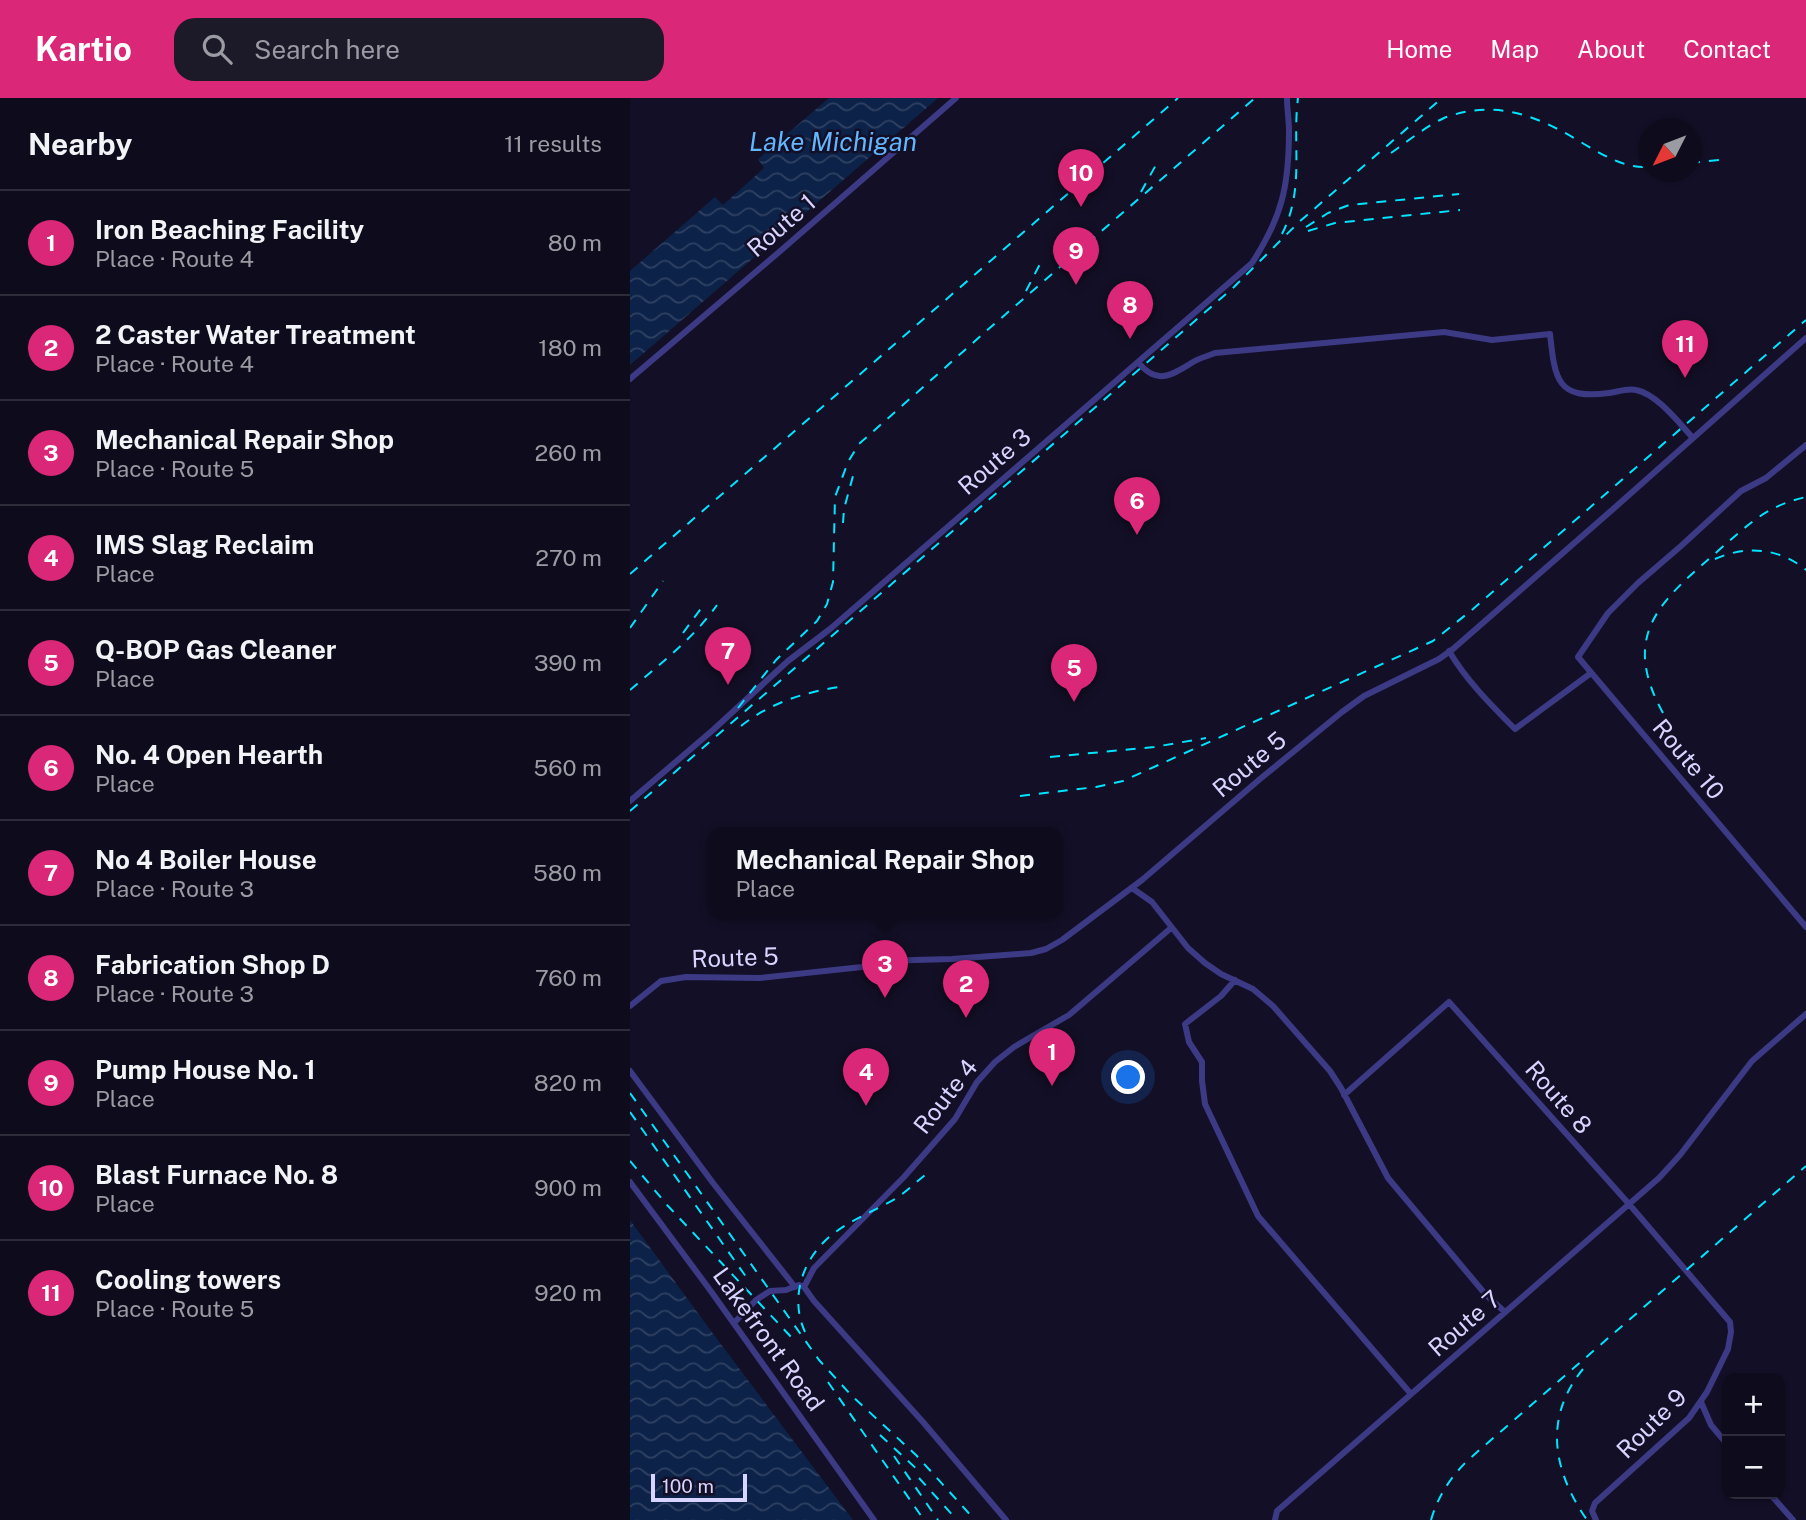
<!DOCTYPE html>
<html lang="en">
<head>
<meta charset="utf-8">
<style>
  body { margin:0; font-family:"Public Sans",sans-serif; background:#1c1929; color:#f1f3f6 }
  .controls { position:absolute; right:21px; bottom:21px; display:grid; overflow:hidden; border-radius:14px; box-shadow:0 2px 5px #0004 }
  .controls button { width:63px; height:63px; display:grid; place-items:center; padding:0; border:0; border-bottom:2px solid #2e2b3b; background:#0e0b1c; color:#f1f3f6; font:35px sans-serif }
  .compass { position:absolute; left:1008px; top:21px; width:63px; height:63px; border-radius:50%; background:#0e0b1c; box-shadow:0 2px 5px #0004; rotate:228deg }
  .scale { position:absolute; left:21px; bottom:18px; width:96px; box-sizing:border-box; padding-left:7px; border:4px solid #d9d4ff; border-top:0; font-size:19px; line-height:24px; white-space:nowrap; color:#d9d4ff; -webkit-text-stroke:5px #130f26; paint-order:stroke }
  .you { position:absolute; left:499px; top:980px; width:24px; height:24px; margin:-18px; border:5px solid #fff; border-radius:50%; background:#1a73e8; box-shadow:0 0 0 10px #1a73e833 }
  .badge { display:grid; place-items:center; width:46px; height:46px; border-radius:50%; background:#db2777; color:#fff; font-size:23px; font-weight:700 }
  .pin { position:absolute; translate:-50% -58px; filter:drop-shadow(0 2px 4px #0008) }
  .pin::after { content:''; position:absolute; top:37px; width:24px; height:21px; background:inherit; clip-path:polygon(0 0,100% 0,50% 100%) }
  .popup { position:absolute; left:78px; top:729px; width:354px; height:91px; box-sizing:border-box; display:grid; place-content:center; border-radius:14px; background:#0e0b1c; filter:drop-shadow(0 2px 5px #0005); font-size:23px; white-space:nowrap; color:#9b9ba3 }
  .popup b { font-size:26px; color:#f1f3f6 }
  .popup::after { content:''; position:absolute; left:50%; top:100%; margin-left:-14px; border:14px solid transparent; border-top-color:#0e0b1c }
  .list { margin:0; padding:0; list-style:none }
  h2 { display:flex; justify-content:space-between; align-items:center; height:91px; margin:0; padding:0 28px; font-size:30px }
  h2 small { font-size:23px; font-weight:400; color:#9b9ba3 }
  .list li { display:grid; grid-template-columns:46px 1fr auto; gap:21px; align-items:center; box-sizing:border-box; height:105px; padding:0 28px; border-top:2px solid #2e2b3b }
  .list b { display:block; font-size:26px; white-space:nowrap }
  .list p { margin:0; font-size:23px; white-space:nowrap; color:#9b9ba3 }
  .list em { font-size:23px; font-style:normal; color:#9b9ba3 }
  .icon { flex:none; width:38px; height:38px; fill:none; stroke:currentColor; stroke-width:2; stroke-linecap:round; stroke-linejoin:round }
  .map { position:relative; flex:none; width:1176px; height:1422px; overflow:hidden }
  header { display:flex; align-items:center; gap:42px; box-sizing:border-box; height:98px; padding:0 35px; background:#db2777; color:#fff }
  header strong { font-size:33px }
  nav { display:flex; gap:38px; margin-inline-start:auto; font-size:24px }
  .search { width:490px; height:63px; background:#1c1929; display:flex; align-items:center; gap:18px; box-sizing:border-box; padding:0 24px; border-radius:21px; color:#9b9ba3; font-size:26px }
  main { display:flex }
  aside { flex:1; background:#0e0b1c }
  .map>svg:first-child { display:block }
</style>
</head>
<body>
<header>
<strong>Kartio</strong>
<div class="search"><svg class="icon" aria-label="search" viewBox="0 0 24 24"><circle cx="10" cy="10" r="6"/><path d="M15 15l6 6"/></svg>Search here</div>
<nav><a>Home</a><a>Map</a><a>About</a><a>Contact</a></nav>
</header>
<main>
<aside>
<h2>Nearby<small>11 results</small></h2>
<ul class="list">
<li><span class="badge">1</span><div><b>Iron Beaching Facility</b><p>Place · Route 4</p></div><em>80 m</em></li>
<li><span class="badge">2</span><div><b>2 Caster Water Treatment</b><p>Place · Route 4</p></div><em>180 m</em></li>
<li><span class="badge">3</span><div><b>Mechanical Repair Shop</b><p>Place · Route 5</p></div><em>260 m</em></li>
<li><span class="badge">4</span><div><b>IMS Slag Reclaim</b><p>Place</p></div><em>270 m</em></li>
<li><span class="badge">5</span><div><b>Q-BOP Gas Cleaner</b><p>Place</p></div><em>390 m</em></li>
<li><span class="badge">6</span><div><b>No. 4 Open Hearth</b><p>Place</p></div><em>560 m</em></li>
<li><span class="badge">7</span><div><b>No 4 Boiler House</b><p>Place · Route 3</p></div><em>580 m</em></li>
<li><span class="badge">8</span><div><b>Fabrication Shop D</b><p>Place · Route 3</p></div><em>760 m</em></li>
<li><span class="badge">9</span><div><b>Pump House No. 1</b><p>Place</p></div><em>820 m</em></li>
<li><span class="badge">10</span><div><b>Blast Furnace No. 8</b><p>Place</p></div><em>900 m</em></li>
<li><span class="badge">11</span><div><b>Cooling towers</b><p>Place · Route 5</p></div><em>920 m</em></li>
</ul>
</aside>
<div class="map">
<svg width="1176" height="1422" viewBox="0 0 1176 1422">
  <defs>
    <pattern id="water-waves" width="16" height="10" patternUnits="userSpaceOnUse" patternTransform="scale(1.75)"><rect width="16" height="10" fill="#0c2248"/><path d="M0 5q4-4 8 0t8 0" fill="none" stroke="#2f4163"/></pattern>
  </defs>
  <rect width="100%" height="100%" fill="#130f26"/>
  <path fill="url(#water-waves)" d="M 199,0 L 308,0 L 0,267 L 0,173 L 85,99 L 93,107 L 134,70 L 128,61 Z
    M 0,1122 L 78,1229 L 223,1422 L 0,1422 Z"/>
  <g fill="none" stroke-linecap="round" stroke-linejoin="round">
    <path stroke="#3d3a85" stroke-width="6" d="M 508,264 C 527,288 542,277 563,264 C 570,260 578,258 585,255 L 814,234 L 862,242 L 920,236 C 925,282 927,302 979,295 C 987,294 998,290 1006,292 C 1027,296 1049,325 1063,340
      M 0,281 L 148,155 L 326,0
      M 1176,347 L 1136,380 L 1111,393 L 1051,448 L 1008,485 L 978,515 L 948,559 L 1176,829
      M 819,553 C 836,582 861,607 885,631 L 961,575
      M 0,703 L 83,632 L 158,563 L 200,531 L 622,165 C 652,119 659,88 659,33 C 659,22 657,11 657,0
      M 502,790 L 522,804 L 558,850 L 575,865 L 591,876 L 623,891 L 643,908 L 700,973 L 711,990 L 758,1080 L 856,1197 L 875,1214
      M 605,882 L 591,898 L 555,926 L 559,944 L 572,964 L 572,983 L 575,1006 L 628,1118 L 781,1296
      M 0,908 L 31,883 L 56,879 L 130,880 L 232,869 L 247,863 L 322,861 L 401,855 L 416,851 L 432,842 L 512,782 L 630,681 L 712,614 L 734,598 L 809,561 L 823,551 L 982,412 L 1176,240
      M 0,973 L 83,1085 L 165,1189
      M 714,997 L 819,904 L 999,1106 L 1100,1224 L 1101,1234 L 1098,1251 L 1077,1294 L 1059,1320 L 965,1405 L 962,1413 L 966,1422
      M 0,1084 L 80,1192 L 244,1422
      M 174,1189 L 184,1170 L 274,1079 L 325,1021 L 347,984 L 365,964 L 384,949 L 439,917 L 541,830
      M 104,1225 L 126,1202 L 140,1193 L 156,1192 L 169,1187 L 174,1189 L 184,1203 L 293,1324 L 376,1422
      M 1071,1304 L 1081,1327 L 1097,1346
      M 1140,1396 L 1163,1422
      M 645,1422 L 647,1413 L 1029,1080 L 1050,1057 L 1122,963 L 1176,916"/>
    <path stroke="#00e5ff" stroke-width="2" stroke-dasharray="10 9" stroke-linecap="butt" d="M 761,55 C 778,43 795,29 814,20 C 867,0 910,19 954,46 C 975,58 994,70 1018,69
      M 1060,65 L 1089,62
      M 511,94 L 527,65
      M 676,129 L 698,115 L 719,107 L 829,96
      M 678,133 L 705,125 L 830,112
      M 652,136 C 675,91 662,47 668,0
      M 396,193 L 410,166
      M 213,425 L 214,411 L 223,378
      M 1085,461 C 1116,447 1150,450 1176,472
      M 0,476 L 548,0
      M 0,530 L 33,483
      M 53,535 L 75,505
      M 0,592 C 31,565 63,541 87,507
      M 108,610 L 146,562 L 187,523 L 197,506 L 203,484 L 205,399 L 218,364 L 229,346 L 354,235 L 625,0
      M 1033,615 C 989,535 1032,502 1089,452 C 1119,426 1136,408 1176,399
      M 111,628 C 141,604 178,593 216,588
      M 420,659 L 524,649 L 576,640
      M 390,698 L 466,689 L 493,683 L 803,543 L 843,511 L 1176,222
      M 0,713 L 604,189 L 668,125 L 812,0
      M 0,995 L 189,1262 L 222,1298 L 286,1357 L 345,1422
      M 0,1014 L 119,1183
      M 0,1063 L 38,1108 L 163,1241
      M 175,1234 C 158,1197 175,1155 207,1133 C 225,1120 246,1112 265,1101 C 276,1094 285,1085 295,1077
      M 953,1271 C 913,1320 923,1373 957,1422
      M 198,1284 L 294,1422
      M 250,1337 L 291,1375
      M 264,1358 L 308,1422
      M 289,1380 L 327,1422
      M 801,1422 C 808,1398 820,1380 838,1362 L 1176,1068"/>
  </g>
  <g text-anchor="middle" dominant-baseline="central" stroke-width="5" stroke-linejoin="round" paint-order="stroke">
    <g font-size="24" fill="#d9d4ff" stroke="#130f26">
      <text transform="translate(151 127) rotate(-41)">Route 1</text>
      <text transform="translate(364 363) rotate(-41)">Route 3</text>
      <text transform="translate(1059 661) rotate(50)">Route 10</text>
      <text transform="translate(619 666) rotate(-40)">Route 5</text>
      <text transform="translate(105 859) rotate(-2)">Route 5</text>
      <text transform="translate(315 998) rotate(-52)">Route 4</text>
      <text transform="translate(929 999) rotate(49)">Route 8</text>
      <text transform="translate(834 1225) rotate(-41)">Route 7</text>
      <text transform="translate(139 1241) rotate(54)">Lakefront Road</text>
      <text transform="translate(1021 1325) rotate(-45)">Route 9</text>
    </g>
    <g font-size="26" font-style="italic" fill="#62b6ff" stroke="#130f26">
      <text x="203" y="43">Lake Michigan</text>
    </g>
  </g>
</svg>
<div class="controls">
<button>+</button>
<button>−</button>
</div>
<svg class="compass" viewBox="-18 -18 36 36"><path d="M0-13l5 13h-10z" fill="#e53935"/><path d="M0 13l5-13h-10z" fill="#9b9ba3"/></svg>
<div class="scale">100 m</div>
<div class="you"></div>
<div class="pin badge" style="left:422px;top:988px">1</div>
<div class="pin badge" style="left:336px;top:920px">2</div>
<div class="pin badge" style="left:255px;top:900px">3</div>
<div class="popup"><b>Mechanical Repair Shop</b>Place</div>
<div class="pin badge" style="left:236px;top:1008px">4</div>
<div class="pin badge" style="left:444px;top:604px">5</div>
<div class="pin badge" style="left:507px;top:437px">6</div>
<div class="pin badge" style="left:98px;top:587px">7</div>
<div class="pin badge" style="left:500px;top:241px">8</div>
<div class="pin badge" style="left:446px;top:187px">9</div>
<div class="pin badge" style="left:451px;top:109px">10</div>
<div class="pin badge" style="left:1055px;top:280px">11</div>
</div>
</main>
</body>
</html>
